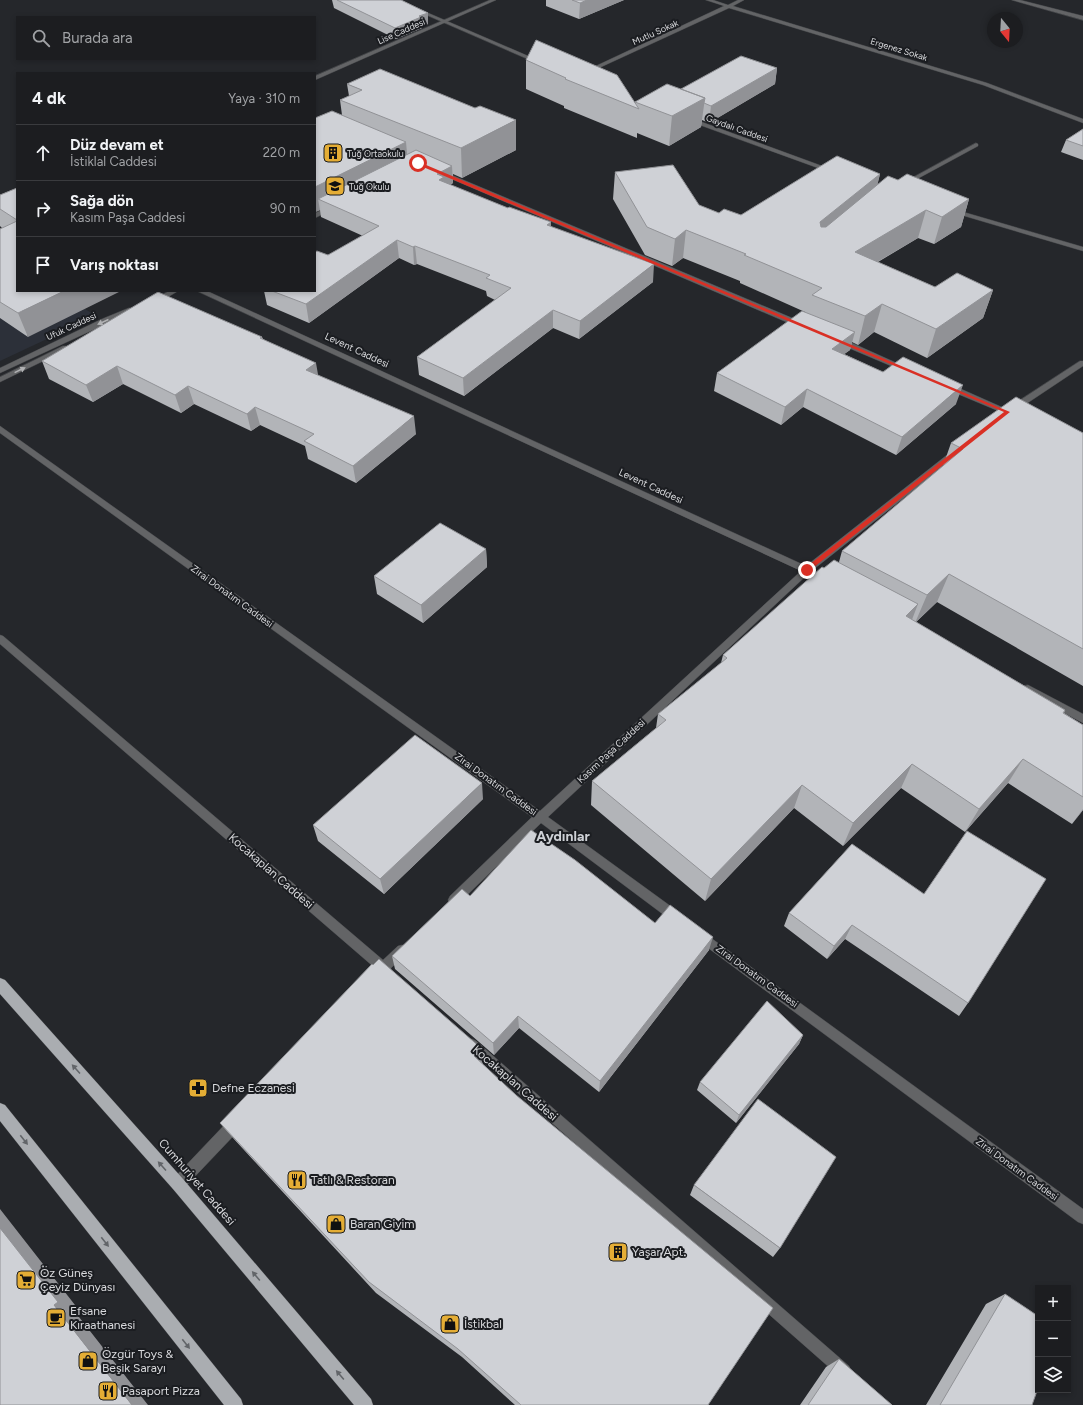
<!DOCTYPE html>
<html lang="tr">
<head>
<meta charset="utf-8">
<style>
  body { margin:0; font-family:Figtree,sans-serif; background:#252629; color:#f1f3f6 }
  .controls { position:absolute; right:12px; bottom:12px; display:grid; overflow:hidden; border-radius:0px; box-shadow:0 2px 6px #0003 }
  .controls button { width:36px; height:36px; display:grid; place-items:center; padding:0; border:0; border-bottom:1px solid #3a3b3e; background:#1c1d20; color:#f1f3f6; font:20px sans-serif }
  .compass { position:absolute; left:987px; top:12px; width:36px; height:36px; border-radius:50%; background:#1c1d20; box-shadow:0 2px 6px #0003; rotate:162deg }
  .stop { position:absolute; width:12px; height:12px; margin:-9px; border:3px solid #d93025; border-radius:50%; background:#fff }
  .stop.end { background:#d93025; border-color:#fff; box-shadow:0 1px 4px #0008 }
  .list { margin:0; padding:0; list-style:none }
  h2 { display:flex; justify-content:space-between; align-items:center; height:52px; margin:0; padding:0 16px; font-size:17px }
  h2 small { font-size:13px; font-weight:400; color:#a0a2a5 }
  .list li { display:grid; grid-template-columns:26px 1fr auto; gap:12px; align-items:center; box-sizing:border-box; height:56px; padding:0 16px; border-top:1px solid #3a3b3e }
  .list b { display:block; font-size:15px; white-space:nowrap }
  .list p { margin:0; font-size:13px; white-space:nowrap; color:#a0a2a5 }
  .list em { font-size:13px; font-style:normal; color:#a0a2a5 }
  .icon { flex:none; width:22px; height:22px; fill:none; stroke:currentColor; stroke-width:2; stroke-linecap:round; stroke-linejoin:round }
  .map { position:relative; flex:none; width:1083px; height:1405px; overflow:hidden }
  .search { position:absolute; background:#1c1d20; box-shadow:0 2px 6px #0003; left:16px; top:16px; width:300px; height:44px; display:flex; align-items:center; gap:10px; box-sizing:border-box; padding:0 14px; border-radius:0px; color:#a0a2a5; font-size:15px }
  .panel { position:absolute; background:#1c1d20; box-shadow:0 2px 6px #0003; left:16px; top:72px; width:300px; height:220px; border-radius:0px }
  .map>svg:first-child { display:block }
</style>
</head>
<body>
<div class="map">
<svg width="1083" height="1405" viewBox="0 0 1083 1405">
  <rect width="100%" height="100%" fill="#25272b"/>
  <path fill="#2c3039" d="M 0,254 L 17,291 L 57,291 L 96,316 L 0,361 Z"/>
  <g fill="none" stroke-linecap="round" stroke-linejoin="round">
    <defs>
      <path id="minor" d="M 392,0 L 398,0 L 542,62 L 537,63 Z
        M 706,0 L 713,0 L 728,5 L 738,0 L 744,0 L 733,6 L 987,83 L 1083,119 L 1083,123 L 983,85 L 729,8 L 588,73 L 583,72 L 724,6 Z
        M 1012,0 L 1020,0 L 1083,16 L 1083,20 Z
        M 688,117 L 833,170 L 834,171 L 829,172 L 686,120 L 686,118 Z
        M 976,143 L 978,144 L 978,146 L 906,185 L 901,184 Z
        M 442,171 L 804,323 L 805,325 L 801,327 L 798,327 L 440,174 L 440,172 Z
        M 333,205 L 336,207 L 335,208 L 315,218 L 315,213 Z
        M 953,209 L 1083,247 L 1083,251 L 951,212 L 951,210 Z
        M 169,291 L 178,291 L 158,303 L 152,303 L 151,301 Z
        M 197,291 L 207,291 L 806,566 L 952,451 L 958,451 L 958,455 L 814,569 L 817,572 L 815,574 L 808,574 L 548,817 L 680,913 L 682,917 L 680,921 L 676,922 L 672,921 L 541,823 L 458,904 L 454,905 L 450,904 L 448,900 L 450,896 L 532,817 L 0,433 L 0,426 L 540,811 L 801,571 Z
        M 129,308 L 135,308 L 136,310 L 0,373 L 0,368 L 102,319 Z
        M 837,339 L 843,339 L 910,369 L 909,371 L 903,371 L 837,343 Z
        M 63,346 L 69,346 L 70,348 L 0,382 L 0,377 Z
        M 1080,361 L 1083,361 L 1083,366 L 1017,410 L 1011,410 L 1011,406 Z
        M 946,385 L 952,385 L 1015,413 L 1014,415 L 1008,415 L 946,389 Z
        M 0,635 L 3,636 L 383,960 L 398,946 L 402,945 L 406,946 L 408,950 L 406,954 L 391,968 L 390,974 L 384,975 L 376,981 L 372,979 L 370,975 L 375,968 L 0,644 Z
        M 1028,685 L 1083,714 L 1083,723 L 1024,692 L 1023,689 L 1024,686 Z
        M 700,930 L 1083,1209 L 1083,1224 L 1078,1222 L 696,939 L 694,935 L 696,931 Z
        M 472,1039 L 476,1041 L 849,1366 L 851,1371 L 849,1376 L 844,1378 L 839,1376 L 468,1049 L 466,1045 L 468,1041 Z
        M 236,1116 L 241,1118 L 243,1123 L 241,1128 L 183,1189 L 178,1191 L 173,1189 L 171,1184 L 173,1179 L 231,1118 Z"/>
      <path id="tertiary" d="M 490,0 L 496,0 L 315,80 L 315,76 Z"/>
      <path id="trunk" d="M 0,978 L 5,980 L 183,1179 L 371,1399 L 373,1405 L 354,1405 L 173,1189 L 0,994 Z
        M 0,1103 L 5,1105 L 241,1399 L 243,1405 L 224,1405 L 0,1121 Z"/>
    </defs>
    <use href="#minor" stroke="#424447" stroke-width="1"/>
    <use href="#tertiary" stroke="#424447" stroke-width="1"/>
    <use href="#trunk" stroke="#424447" stroke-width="1"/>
    <use href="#minor" fill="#636466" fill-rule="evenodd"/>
    <use href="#tertiary" fill="#636466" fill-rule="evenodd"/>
    <use href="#trunk" fill="#aaadb1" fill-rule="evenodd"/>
  </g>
  <path fill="#b2b4b8" d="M 332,0 L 401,0 L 428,13 L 428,24 L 422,26 L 422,28 L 396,39 L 334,8 Z
    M 546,0 L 624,0 L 579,19 L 546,6 Z
    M 526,60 L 635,103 L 635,102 L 681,89 L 777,68 L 775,84 L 709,123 L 702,120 L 701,127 L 669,146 L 637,133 L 637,138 L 564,108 L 564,106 L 526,89 Z
    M 347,84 L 516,150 L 462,178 L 453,174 L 453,183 L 450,185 L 508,208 L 551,222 L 551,227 L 653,282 L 579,339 L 553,328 L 464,396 L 419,375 L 417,357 L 495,300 L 487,296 L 486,291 L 417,264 L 414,265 L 399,258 L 309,323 L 267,305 L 264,291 L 315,291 L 328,255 L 363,236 L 321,217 L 320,210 L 315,212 L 315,118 L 342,115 L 340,100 L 349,96 Z
    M 1083,129 L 1083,160 L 1061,152 L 1066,140 Z
    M 615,172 L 719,213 L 741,215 L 880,174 L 877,185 L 898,180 L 969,199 L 961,227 L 934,244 L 918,238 L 878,262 L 935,287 L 993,290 L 983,318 L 927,358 L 874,332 L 858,345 L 852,342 L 850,350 L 844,354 L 883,372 L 956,404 L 896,455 L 803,407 L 781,425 L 714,391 L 717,373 L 805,312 L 740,283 L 740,281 L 683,258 L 672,266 L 645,255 L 613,199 Z
    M 17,188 L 17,291 L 28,337 L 0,318 L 0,229 L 2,228 L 0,226 L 0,195 Z
    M 262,337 L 263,339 L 318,375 L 416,434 L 356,483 L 308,459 L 305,446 L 260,425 L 251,431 L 194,404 L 181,413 L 123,384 L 93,402 L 49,379 L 42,361 Z
    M 1083,433 L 1083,686 L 937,602 L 916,622 L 1065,710 L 1064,713 L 1083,725 L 1083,810 L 1072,824 L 1008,783 L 965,832 L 901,788 L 843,846 L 794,808 L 705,901 L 591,805 L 592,781 L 656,728 L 658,714 L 721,663 L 723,655 L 824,568 L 839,562 L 842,551 L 943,466 L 951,443 Z
    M 486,549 L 487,567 L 423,623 L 377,594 L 374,576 Z
    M 483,799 L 384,894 L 318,841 L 313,825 Z
    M 852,844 L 968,1003 L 959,1016 L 845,939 L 827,959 L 784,926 L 789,913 Z
    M 470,896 L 655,923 L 709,950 L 599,1092 L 519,1028 L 494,1055 L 395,969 L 392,956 Z
    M 803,1035 L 799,1044 L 736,1123 L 697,1090 L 700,1082 Z
    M 481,1048 L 483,1065 L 708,1405 L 515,1405 L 462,1357 L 376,1293 L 233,1138 L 220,1123 Z
    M 694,1185 L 780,1248 L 773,1257 L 690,1195 Z
    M 1005,1294 L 1032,1405 L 926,1405 L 986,1304 Z
    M 839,1359 L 892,1405 L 800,1405 L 826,1367 Z"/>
  <path fill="#919296" d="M 587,0 L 624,0 L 579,19 L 580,3 Z
    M 428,13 L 428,24 L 422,26 L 422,28 L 396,39 L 395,28 L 419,16 Z
    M 777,68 L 775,84 L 709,123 L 711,106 Z
    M 705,98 L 701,127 L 669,146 L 672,116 Z
    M 516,120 L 516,150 L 462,178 L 461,148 Z
    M 406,142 L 408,164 L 318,199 L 320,210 L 315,212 L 315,187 Z
    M 452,166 L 453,183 L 445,187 L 446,194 L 437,174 Z
    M 880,174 L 874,200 L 814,250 L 820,222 Z
    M 969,199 L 961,227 L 934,244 L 942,217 Z
    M 926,210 L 918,238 L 848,279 L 855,252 Z
    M 551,222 L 551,240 L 547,225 Z
    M 686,230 L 683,258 L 672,266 L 675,239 Z
    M 397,240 L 399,258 L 309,323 L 306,304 Z
    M 415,246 L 417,264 L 414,265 L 413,247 Z
    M 654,264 L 653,282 L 579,339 L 580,321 Z
    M 993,290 L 983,318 L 927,358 L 936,329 Z
    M 64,291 L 121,291 L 28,337 L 18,313 Z
    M 882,304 L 874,332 L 858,345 L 865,316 Z
    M 553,310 L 553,328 L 464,396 L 463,378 Z
    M 855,332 L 850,350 L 827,367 L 832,349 Z
    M 316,363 L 319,380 L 306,370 Z
    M 117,366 L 123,384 L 93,402 L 86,385 Z
    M 963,385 L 956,404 L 896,455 L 902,437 Z
    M 188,386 L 194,404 L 181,413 L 175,395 Z
    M 807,389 L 803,407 L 781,425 L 785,407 Z
    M 255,407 L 260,425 L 251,431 L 247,414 Z
    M 414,416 L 416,434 L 356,483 L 353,466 Z
    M 486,549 L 487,567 L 423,623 L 421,605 Z
    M 949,574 L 937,602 L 915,623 L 927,595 Z
    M 918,604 L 908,630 L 906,616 Z
    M 1023,759 L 1008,783 L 965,832 L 979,809 Z
    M 912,764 L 901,788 L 843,846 L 853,823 Z
    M 482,783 L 483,799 L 384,894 L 380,879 Z
    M 802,785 L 794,808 L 705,901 L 711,879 Z
    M 1083,809 L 1083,810 L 1072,824 Z
    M 852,925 L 845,939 L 827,959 L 834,946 Z
    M 713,937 L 709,950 L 599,1092 L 600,1081 Z
    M 518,1016 L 519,1028 L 494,1055 L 493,1043 Z
    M 803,1035 L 799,1044 L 736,1123 L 739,1115 Z
    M 481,1048 L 483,1066 L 474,1056 Z
    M 0,1209 L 82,1314 L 79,1317 L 148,1405 L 132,1405 L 54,1305 L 0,1228 Z"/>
  <path fill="#cfd1d6" stroke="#919296" d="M 337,0 L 401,0 L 428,13 L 419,16 L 421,17 L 395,28 Z
    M 572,0 L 587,0 L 580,3 Z
    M 536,40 L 617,75 L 639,109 L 565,79 L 566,78 L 526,60 Z
    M 741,56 L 777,68 L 711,106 L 704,103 L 705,98 L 681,89 Z
    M 380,69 L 475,108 L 480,106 L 516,120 L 461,148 L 340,100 L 362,90 L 347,84 Z
    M 667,84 L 705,98 L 672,116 L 635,102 Z
    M 332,111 L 406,142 L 315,187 L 315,118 Z
    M 1083,129 L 1083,146 L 1066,140 Z
    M 416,150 L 452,166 L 437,174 L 444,177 L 439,180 L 508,208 L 509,207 L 551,222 L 547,225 L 654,264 L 580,321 L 553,310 L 463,378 L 417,357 L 511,288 L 486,278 L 490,275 L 415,246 L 413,247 L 397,240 L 306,304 L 272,291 L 315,291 L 315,252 L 317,251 L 328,255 L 379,226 L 318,199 Z
    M 837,156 L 880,174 L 820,222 L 821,227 L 826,227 L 888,176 L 898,180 L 907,174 L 969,199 L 942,217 L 926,210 L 855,252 L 935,287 L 957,273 L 993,290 L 936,329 L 882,304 L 865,316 L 812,295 L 822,288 L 744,255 L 746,254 L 686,230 L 675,239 L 647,227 L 615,172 L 673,165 L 699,205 L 719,213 L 724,209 L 741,215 Z
    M 17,188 L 17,220 L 0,209 L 0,195 Z
    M 17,221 L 17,291 L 64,291 L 18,313 L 0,302 L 0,229 Z
    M 158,292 L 262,337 L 260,338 L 316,363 L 306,370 L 414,416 L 353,466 L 304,441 L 314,434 L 255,407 L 247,414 L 188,386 L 175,395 L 117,366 L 86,385 L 42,361 Z
    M 802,311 L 855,332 L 832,349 L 883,372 L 903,357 L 963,385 L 902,437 L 807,389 L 785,407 L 717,373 Z
    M 1016,397 L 1083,433 L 1083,649 L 949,574 L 927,595 L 842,551 L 963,449 L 951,443 Z
    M 440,523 L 486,549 L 421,605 L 374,576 Z
    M 834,560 L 918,604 L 906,616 L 1065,710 L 1063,713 L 1083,725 L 1083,797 L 1023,759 L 979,809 L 912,764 L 853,823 L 802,785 L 711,879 L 592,781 L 666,720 L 658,714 L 727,658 L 723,655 L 822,567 L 824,568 Z
    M 415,735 L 482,783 L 380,879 L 313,825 Z
    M 531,830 L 575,860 L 655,923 L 670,905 L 713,937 L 600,1081 L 518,1016 L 493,1043 L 392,956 L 462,889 L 470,896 Z
    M 967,831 L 1046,879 L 968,1003 L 852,925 L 834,946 L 789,913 L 852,844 L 924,894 Z
    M 379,959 L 481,1048 L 474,1056 L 516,1095 L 773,1308 L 708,1405 L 521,1405 L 458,1349 L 369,1282 L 220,1123 L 372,964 L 373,965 Z
    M 767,1001 L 803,1035 L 739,1115 L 700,1082 Z
    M 758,1099 L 836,1157 L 780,1248 L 694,1185 Z
    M 0,1228 L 58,1302 L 54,1305 L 132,1405 L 0,1405 Z
    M 1005,1294 L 1038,1316 L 1038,1388 L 1032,1405 L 940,1405 Z
    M 839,1359 L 892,1405 L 808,1405 Z"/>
  <defs><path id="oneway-solid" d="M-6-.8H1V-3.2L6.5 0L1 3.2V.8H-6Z"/></defs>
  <g fill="#b0b1b3">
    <use href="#oneway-solid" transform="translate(103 322) rotate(156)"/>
    <use href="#oneway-solid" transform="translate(20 370) rotate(-26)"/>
  </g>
  <g fill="#626569">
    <use href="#oneway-solid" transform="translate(76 1069) rotate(-132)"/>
    <use href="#oneway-solid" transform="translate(24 1140) rotate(52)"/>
    <use href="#oneway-solid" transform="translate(162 1166) rotate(-132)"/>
    <use href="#oneway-solid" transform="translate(105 1242) rotate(52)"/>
    <use href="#oneway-solid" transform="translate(256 1276) rotate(-130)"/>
    <use href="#oneway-solid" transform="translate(186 1344) rotate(52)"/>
    <use href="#oneway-solid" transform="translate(340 1375) rotate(-130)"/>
  </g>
  <path fill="#d93025" d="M 416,162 L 419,162 L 1010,412 L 809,571 L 805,571 L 805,568 L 1004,412 L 416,164 Z"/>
  <defs>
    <symbol id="building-square" viewBox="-11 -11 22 22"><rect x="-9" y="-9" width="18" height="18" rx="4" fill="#e4ad35" stroke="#1b1d21"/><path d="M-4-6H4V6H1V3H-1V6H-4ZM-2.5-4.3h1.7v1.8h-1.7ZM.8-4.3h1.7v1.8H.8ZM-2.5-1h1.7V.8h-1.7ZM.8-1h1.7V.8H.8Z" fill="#111"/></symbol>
    <symbol id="school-square" viewBox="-11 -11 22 22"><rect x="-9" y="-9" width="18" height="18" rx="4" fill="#e4ad35" stroke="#1b1d21"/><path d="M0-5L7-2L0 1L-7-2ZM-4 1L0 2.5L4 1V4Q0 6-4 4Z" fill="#111"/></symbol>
    <symbol id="pharmacy-square" viewBox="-11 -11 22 22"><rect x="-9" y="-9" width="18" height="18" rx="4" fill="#e4ad35" stroke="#1b1d21"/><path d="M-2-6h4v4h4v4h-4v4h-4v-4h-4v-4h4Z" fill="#111"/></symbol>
    <symbol id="restaurant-square" viewBox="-11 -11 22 22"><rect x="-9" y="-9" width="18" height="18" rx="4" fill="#e4ad35" stroke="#1b1d21"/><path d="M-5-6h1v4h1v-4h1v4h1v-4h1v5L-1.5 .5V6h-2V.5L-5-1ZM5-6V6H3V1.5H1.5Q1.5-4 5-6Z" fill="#111"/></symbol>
    <symbol id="shop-square" viewBox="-11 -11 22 22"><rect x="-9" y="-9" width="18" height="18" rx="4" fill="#e4ad35" stroke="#1b1d21"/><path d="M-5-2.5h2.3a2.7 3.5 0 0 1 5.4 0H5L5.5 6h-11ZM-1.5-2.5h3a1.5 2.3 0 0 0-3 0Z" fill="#111"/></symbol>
    <symbol id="supermarket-square" viewBox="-11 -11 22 22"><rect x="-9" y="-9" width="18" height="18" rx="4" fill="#e4ad35" stroke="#1b1d21"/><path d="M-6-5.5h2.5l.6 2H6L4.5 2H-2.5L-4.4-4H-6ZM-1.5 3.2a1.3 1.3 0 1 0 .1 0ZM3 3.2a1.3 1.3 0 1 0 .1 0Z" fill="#111"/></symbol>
    <symbol id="cafe-square" viewBox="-11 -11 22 22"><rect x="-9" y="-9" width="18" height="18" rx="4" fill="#e4ad35" stroke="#1b1d21"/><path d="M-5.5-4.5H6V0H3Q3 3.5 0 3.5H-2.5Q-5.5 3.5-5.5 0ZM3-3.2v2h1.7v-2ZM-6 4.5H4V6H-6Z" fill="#111"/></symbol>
  </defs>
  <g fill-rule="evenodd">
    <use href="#building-square" x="322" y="142" width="22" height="22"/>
    <use href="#school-square" x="324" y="175" width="22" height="22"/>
    <use href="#pharmacy-square" x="187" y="1077" width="22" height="22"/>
    <use href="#restaurant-square" x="286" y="1169" width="22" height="22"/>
    <use href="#shop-square" x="325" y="1213" width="22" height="22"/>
    <use href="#building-square" x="607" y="1241" width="22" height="22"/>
    <use href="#supermarket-square" x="15" y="1269" width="22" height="22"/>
    <use href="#cafe-square" x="45" y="1307" width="22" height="22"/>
    <use href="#shop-square" x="439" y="1313" width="22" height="22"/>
    <use href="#shop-square" x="77" y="1350" width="22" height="22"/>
    <use href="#restaurant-square" x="97" y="1380" width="22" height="22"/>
  </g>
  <g text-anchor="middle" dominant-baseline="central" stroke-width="4" stroke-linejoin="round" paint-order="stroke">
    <g font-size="9" fill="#d9dadd" stroke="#1b1d21">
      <text transform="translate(401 31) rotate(-24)">Lise Caddesi</text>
      <text transform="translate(655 32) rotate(-24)">Mutlu Sokak</text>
      <text transform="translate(899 49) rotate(17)">Ergenez Sokak</text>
      <text transform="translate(737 128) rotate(20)">Gaydalı Caddesi</text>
      <text transform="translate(71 326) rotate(-25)">Ufuk Caddesi</text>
    </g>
    <g font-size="9" fill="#d9dadd" stroke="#1b1d21" text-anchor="start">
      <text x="347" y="153">Tuğ Ortaokulu</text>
      <text x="349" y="186">Tuğ Okulu</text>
    </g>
    <g font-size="10" fill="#d9dadd" stroke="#1b1d21">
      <text transform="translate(357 350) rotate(25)">Levent Caddesi</text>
      <text transform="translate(651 486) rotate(25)">Levent Caddesi</text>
      <text transform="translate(232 596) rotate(36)">Zirai Donatım Caddesi</text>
      <text transform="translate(611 751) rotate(-43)">Kasım Paşa Caddesi</text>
      <text transform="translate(496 784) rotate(36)">Zirai Donatım Caddesi</text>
      <text transform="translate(757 976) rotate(36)">Zirai Donatım Caddesi</text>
      <text transform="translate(1017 1169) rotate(36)">Zirai Donatım Caddesi</text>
    </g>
    <g font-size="12" fill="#d9dadd" stroke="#1b1d21">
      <text transform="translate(271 871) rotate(41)">Kocakaplan Caddesi</text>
      <text transform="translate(515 1083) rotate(41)">Kocakaplan Caddesi</text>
      <text transform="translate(197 1182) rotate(49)">Cumhuriyet Caddesi</text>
    </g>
    <g font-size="12" fill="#d9dadd" stroke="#1b1d21" text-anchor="start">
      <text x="212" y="1088">Defne Eczanesi</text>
      <text x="311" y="1180">Tatlı &amp; Restoran</text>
      <text x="350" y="1224">Baran Giyim</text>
      <text x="632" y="1252">Yaşar Apt.</text>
      <text x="40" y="1273">Öz Güneş<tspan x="40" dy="14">Çeyiz Dünyası</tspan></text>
      <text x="70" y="1311">Efsane<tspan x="70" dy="14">Kıraathanesi</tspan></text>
      <text x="464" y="1324">İstikbal</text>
      <text x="102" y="1354">Özgür Toys &amp;<tspan x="102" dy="14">Beşik Sarayı</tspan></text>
      <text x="122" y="1391">Pasaport Pizza</text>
    </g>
    <g font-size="14" font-weight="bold" fill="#ced1d6" stroke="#1b1d21">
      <text x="563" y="836">Aydınlar</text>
    </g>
  </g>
</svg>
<div class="controls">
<button>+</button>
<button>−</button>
<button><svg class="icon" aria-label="layers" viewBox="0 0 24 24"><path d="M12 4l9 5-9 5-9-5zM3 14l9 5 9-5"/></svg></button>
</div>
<svg class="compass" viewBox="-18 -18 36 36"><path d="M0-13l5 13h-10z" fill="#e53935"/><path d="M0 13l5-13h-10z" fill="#a0a2a5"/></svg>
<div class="stop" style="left:418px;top:163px"></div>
<div class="stop end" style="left:807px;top:570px"></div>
<div class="search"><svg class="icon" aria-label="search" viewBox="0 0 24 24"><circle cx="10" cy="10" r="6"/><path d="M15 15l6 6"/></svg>Burada ara</div>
<section class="panel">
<h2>4 dk<small>Yaya · 310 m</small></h2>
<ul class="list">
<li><svg class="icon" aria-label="ahead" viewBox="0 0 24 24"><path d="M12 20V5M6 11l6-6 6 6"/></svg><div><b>Düz devam et</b><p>İstiklal Caddesi</p></div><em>220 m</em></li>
<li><svg class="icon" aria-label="right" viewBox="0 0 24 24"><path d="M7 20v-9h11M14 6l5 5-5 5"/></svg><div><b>Sağa dön</b><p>Kasım Paşa Caddesi</p></div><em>90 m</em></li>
<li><svg class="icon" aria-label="arrive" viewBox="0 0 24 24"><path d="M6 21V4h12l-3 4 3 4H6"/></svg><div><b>Varış noktası</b></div></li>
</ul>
</section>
</div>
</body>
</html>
